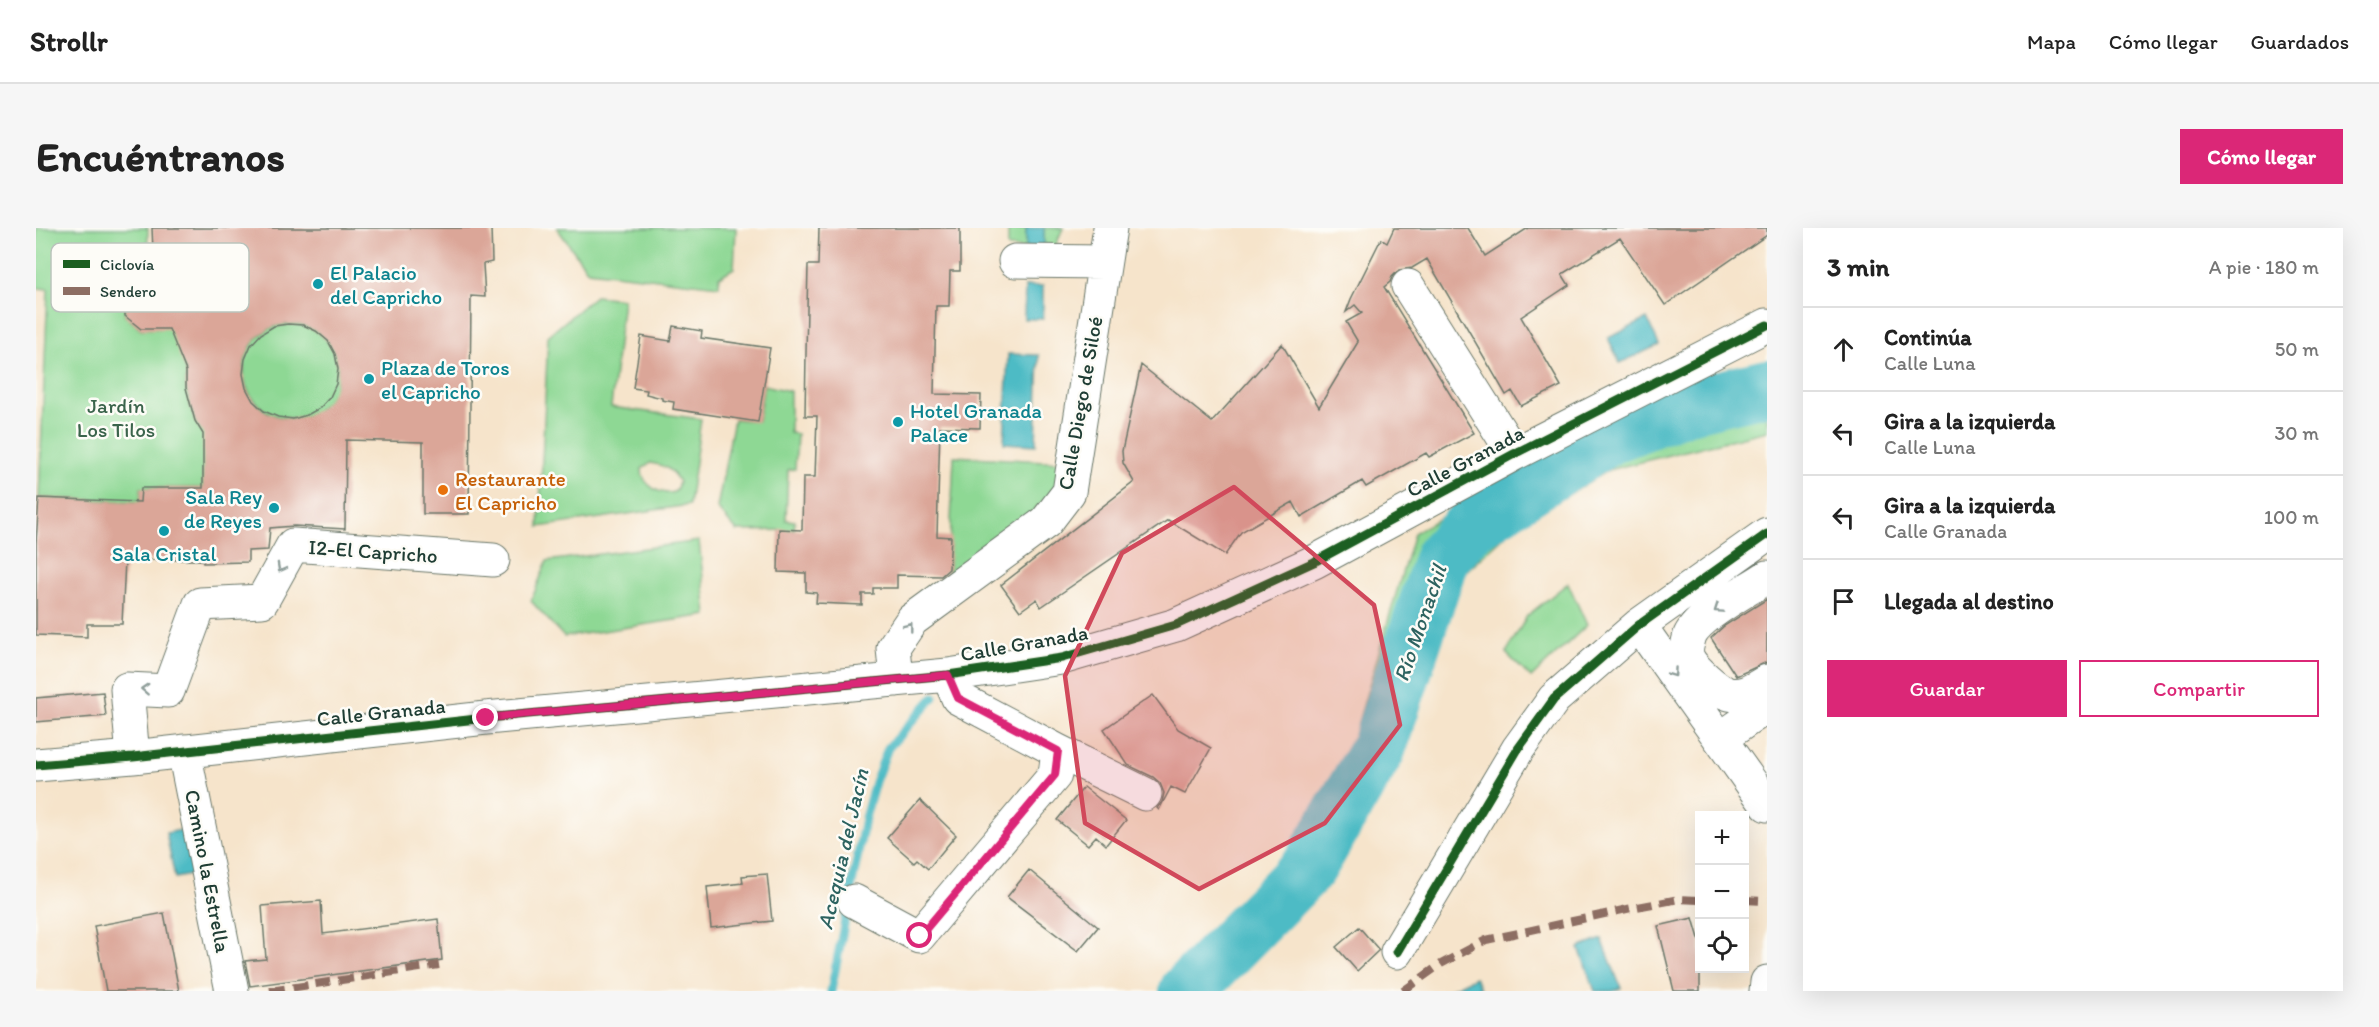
<!DOCTYPE html>
<html lang="es">
<head>
<meta charset="utf-8">
<style>
  body { margin:0; font-family:Itim,sans-serif; background:#f6f6f6; color:#222 }
  .controls { position:absolute; right:18px; bottom:18px; display:grid; overflow:hidden; border-radius:0px; box-shadow:0 6px 24px #0002 }
  .controls button { width:54px; height:54px; display:grid; place-items:center; padding:0; border:0; border-bottom:2px solid #e0e0e0; background:#fff; color:#222; font:30px sans-serif }
  .stop { position:absolute; width:18px; height:18px; margin:-14px; border:4px solid #db2777; border-radius:50%; background:#fff }
  .stop.end { background:#db2777; border-color:#fff; box-shadow:0 2px 6px #0008 }
  .list { margin:0; padding:0; list-style:none }
  h2 { display:flex; justify-content:space-between; align-items:center; height:78px; margin:0; padding:0 24px; font-size:26px }
  h2 small { font-size:20px; font-weight:400; color:#767676 }
  .list li { display:grid; grid-template-columns:39px 1fr auto; gap:18px; align-items:center; box-sizing:border-box; height:84px; padding:0 24px; border-top:2px solid #e0e0e0 }
  .list b { display:block; font-size:22px; white-space:nowrap }
  .list p { margin:0; font-size:20px; white-space:nowrap; color:#767676 }
  .list em { font-size:20px; font-style:normal; color:#767676 }
  .actions { display:flex; gap:12px; padding:18px 24px }
  .actions a { flex:1; padding:14px 0; border:2px solid #db2777; border-radius:0px; text-align:center; font-size:21px; color:#db2777 }
  .actions .main { background:#db2777; color:#fff }
  .icon { flex:none; width:33px; height:33px; fill:none; stroke:currentColor; stroke-width:2; stroke-linecap:round; stroke-linejoin:round }
  .map { position:relative; flex:none; width:1731px; height:763px; overflow:hidden; border-radius:0px }
  header { display:flex; align-items:center; gap:36px; box-sizing:border-box; height:84px; padding:0 30px; background:#fff; border-bottom:2px solid #e0e0e0 }
  header strong { font-size:28px }
  nav { display:flex; gap:33px; margin-inline-start:auto; font-size:21px }
  .intro { display:flex; align-items:center; justify-content:space-between; box-sizing:border-box; height:144px; padding:0 36px }
  h1 { margin:0; font-size:42px }
  .button { padding:15px 27px; border-radius:0px; background:#db2777; color:#fff; font-size:21px; font-weight:700 }
  main { display:flex; gap:36px; padding:0 36px }
  aside { flex:1; background:#fff; border-radius:0px; box-shadow:0 6px 24px #0002 }
  .map>svg:first-child { display:block }
</style>
</head>
<body>
<header>
<strong>Strollr</strong>
<nav><a>Mapa</a><a>Cómo llegar</a><a>Guardados</a></nav>
</header>
<div class="intro"><h1>Encuéntranos</h1><a class="button">Cómo llegar</a></div>
<main>
<div class="map">
<svg width="1731" height="763" viewBox="0 0 1731 763">
  <rect width="100%" height="100%" fill="#fdfcf7"/>
  <filter id="ink" filterUnits="userSpaceOnUse"><feTurbulence type="fractalNoise" baseFrequency=".0167" numOctaves="2"/><feDisplacementMap in="SourceGraphic" scale="12" xChannelSelector="R" yChannelSelector="G"/><feConvolveMatrix kernelMatrix="1 2 1 2 8 2 1 2 1" color-interpolation-filters="sRGB"/></filter>
  <filter id="wash" filterUnits="userSpaceOnUse"><feTurbulence type="fractalNoise" baseFrequency=".008" numOctaves="4" result="noise"/><feDisplacementMap in="SourceGraphic" scale="24" xChannelSelector="R" yChannelSelector="G"/><feGaussianBlur stdDeviation="1.35" result="paint"/><feColorMatrix in="noise" values="0 0 0 0 0 0 0 0 0 0 0 0 0 0 0 0 0 1.4 0 .05"/><feComposite in="paint" operator="in"/></filter>
  <g filter="url(#wash)">
    <rect width="100%" height="100%" fill="#f6e4cb"/>
    <path fill="#8ed894" stroke="#568a64" stroke-width="1.5" fill-rule="evenodd" d="M 0,0 L 112,0 L 111,55 L 88,60 L 89,88 L 105,101 L 141,100 L 150,143 L 150,160 L 154,176 L 159,193 L 168,206 L 167,260 L 105,260 L 104,274 L 3,270 L 12,61 L 0,60 Z
      M 521,0 L 700,0 L 698,40 L 683,49 L 683,58 L 552,43 Z
      M 972,0 L 990,0 L 990,20 L 972,19 Z
      M 1008,0 L 1027,0 L 1018,21 L 1008,20 Z
      M 559,68 L 587,71 L 575,179 L 665,191 L 653,277 L 503,299 L 512,108 ZM 614,235 C 628,237 636,241 643,254 L 640,263 C 627,270 605,257 606,241 Z
      M208 143a47 47 0 1 1 94 0a47 47 0 1 1-94 0Z
      M 728,157 L 754,163 L 754,205 L 761,206 L 759,241 L 752,242 L 750,292 L 759,293 L 758,302 L 701,303 L 681,280 L 698,191 L 722,193 Z
      M 1731,168 L 1731,203 L 1572,242 L 1473,304 L 1427,346 L 1347,540 L 1283,652 L 1183,763 L 1135,763 L 1198,697 L 1263,607 L 1318,508 L 1378,305 L 1453,262 L 1580,198 L 1620,195 Z
      M 918,228 L 1026,234 L 1023,260 L 912,359 Z
      M 663,313 L 671,387 L 528,409 L 495,373 L 511,333 Z
      M 1532,355 L 1551,397 L 1495,450 L 1470,425 L 1491,388 Z"/>
    <path fill="#4dbbc5" stroke="#367c7c" stroke-width="1.5" d="M 990,0 L 1008,0 L 1008,20 L 990,20 Z
      M 989,58 L 1007,58 L 1007,91 L 988,91 Z
      M 1611,91 L 1623,117 L 1584,135 L 1572,110 Z
      M 972,126 L 1003,127 L 1000,217 L 968,215 Z
      M 150,601 L 159,646 L 139,650 L 130,605 Z
      M 1566,711 L 1585,760 L 1576,763 L 1559,763 L 1543,720 Z
      M 1439,749 L 1446,763 L 1411,763 Z"/>
    <g fill="none" stroke-linecap="round" stroke-linejoin="round">
      <path stroke="#4dbbc5" stroke-width="9" d="M 795,763 L 829,590 L 839,554 L 852,520 L 898,469"/>
      <path stroke="#4dbbc5" stroke-width="56" d="M 1151,763 L 1273,639 L 1342,521 L 1406,329 L 1435,297 L 1572,209 L 1648,179 L 1731,159"/>
    </g>
    <g id="blocks">
      <path fill="#dba698" fill-rule="evenodd" d="M 116,0 L 455,0 L 456,34 L 447,36 L 449,69 L 435,68 L 433,286 L 387,286 L 387,214 L 310,212 L 309,301 L 258,298 L 234,300 L 232,322 L 212,323 L 212,334 L 167,335 L 167,332 L 89,332 L 86,396 L 51,396 L 51,409 L 0,407 L 0,315 L 3,270 L 104,274 L 105,260 L 167,260 L 167,206 L 159,193 L 150,160 L 150,143 L 133,101 L 105,101 L 89,88 L 89,66 L 119,68 ZM 252,96 L 267,97 L 280,103 L 292,113 L 299,126 L 302,141 L 300,156 L 294,169 L 284,180 L 271,187 L 257,191 L 242,189 L 228,183 L 217,173 L 210,160 L 207,146 L 209,131 L 215,117 L 225,106 L 238,98 Z
        M 783,0 L 924,0 L 924,43 L 914,43 L 913,78 L 900,78 L 898,166 L 945,167 L 944,200 L 904,199 L 901,308 L 915,309 L 913,341 L 905,348 L 861,347 L 861,360 L 837,360 L 837,366 L 826,366 L 826,377 L 780,375 L 781,365 L 770,364 L 770,345 L 742,344 L 743,301 L 766,302 L 767,249 L 779,249 L 781,188 L 769,188 L 770,125 L 772,37 L 782,37 Z
        M 1358,0 L 1432,0 L 1449,28 L 1492,0 L 1731,0 L 1731,7 L 1629,77 L 1584,10 L 1526,46 L 1533,57 L 1485,89 L 1525,158 L 1485,178 L 1476,163 L 1470,167 L 1391,31 L 1376,40 L 1363,42 L 1356,49 L 1354,54 L 1348,59 L 1438,205 L 1393,229 L 1390,225 L 1330,259 L 1326,253 L 1265,289 L 1257,274 L 1205,304 L 1189,327 L 1132,292 L 1005,379 L 1001,371 L 984,383 L 965,357 L 1098,254 L 1087,235 L 1086,223 L 1105,137 L 1176,194 L 1246,116 L 1283,179 L 1322,114 L 1310,94 L 1326,85 L 1319,77 L 1310,84 L 1315,71 L 1345,11 L 1351,15 Z
        M 637,98 L 666,103 L 665,110 L 734,120 L 722,194 L 637,181 L 638,174 L 626,172 L 626,170 L 610,166 L 611,162 L 597,160 L 605,108 L 634,113 Z
        M 1731,371 L 1731,434 L 1700,448 L 1675,410 L 1688,398 Z
        M 67,464 L 70,488 L 0,494 L 0,470 Z
        M 1117,467 L 1142,501 L 1175,520 L 1149,566 L 1135,559 L 1123,582 L 1121,580 L 1126,574 L 1128,565 L 1124,555 L 1117,549 L 1092,537 L 1068,501 Z
        M 1048,559 L 1090,592 L 1070,617 L 1060,608 L 1052,617 L 1021,592 Z
        M 884,572 L 920,607 L 892,641 L 881,631 L 878,634 L 851,610 Z
        M 993,642 L 1062,699 L 1042,723 L 971,669 Z
        M 731,646 L 736,693 L 675,700 L 671,659 L 707,655 L 706,648 Z
        M 285,673 L 287,706 L 402,691 L 406,732 L 214,758 L 209,733 L 230,731 L 226,678 Z
        M 128,685 L 143,763 L 70,763 L 58,698 Z
        M 1657,690 L 1664,714 L 1664,763 L 1638,763 L 1622,698 Z
        M 1323,699 L 1343,722 L 1321,743 L 1300,719 Z"/>
    </g>
  </g>
  <g filter="url(#ink)">
    <use href="#blocks" fill-opacity="0" stroke="#6a7769" stroke-width="1.5"/>
    <g fill="none" stroke-linecap="round" stroke-linejoin="round">
      <defs>
        <path id="minor" d="M 979,33 L 1068,34
          M 1372,58 L 1478,226
          M 1731,349 C 1712,362 1663,387 1654,407 C 1652,414 1649,423 1652,430 C 1656,439 1682,464 1693,466 C 1708,469 1719,460 1731,453
          M 1603,397 L 1731,577
          M 860,452 L 857,420 L 876,392 L 1010,294 L 1033,264 L 1074,0
          M 1684,511 L 1731,478
          M 148,523 L 196,763
          M 1022,523 L 1109,566
          M 97,529 L 91,461 L 132,463 L 164,376 L 226,373 L 257,317 L 457,332
          M 0,537 L 97,529 L 450,490 L 912,447 L 1026,430 L 1140,397 L 1278,334 L 1478,226 L 1731,97
          M 818,673 L 883,708 L 1019,547 L 1022,523 L 922,470 L 912,447
          M 1361,724 L 1482,521 L 1518,471 L 1603,397 L 1731,306
          M 1730,763 L 1731,754"/>
      </defs>
      <use href="#minor" stroke="#6a7769" stroke-width="35"/>
      <use href="#minor" stroke="#fff" stroke-width="33"/>
      <path stroke="#8d6e63" stroke-width="8" stroke-dasharray="15 8" stroke-linecap="butt" d="M 1708,672 L 1731,673
        M 234,763 L 403,737
        M 1367,763 L 1405,736 L 1450,712 L 1596,680 L 1643,671 L 1664,672"/>
      <defs>
        <path id="cycleway" d="M 0,537 L 97,529 L 450,490 L 912,447 L 1026,430 L 1140,397 L 1278,334 L 1478,226 L 1731,97
          M 1361,724 L 1482,521 L 1518,471 L 1603,397 L 1731,306"/>
      </defs>
      <use href="#cycleway" stroke="#fdfcf7" stroke-width="13"/>
      <use href="#cycleway" stroke="#1b5e20" stroke-width="9"/>
    </g>
    <defs><path id="oneway-chevron" d="M-2-3.5L2.5 0L-2 3.5" fill="none" stroke-width="1.6" stroke-linecap="round" stroke-linejoin="round" transform="scale(1.5)"/></defs>
    <g stroke="#8f9e9a">
      <use href="#oneway-chevron" transform="translate(245 340) rotate(119)"/>
      <use href="#oneway-chevron" transform="translate(1682 381) rotate(146)"/>
      <use href="#oneway-chevron" transform="translate(873 399) rotate(-52)"/>
      <use href="#oneway-chevron" transform="translate(1637 445) rotate(55)"/>
      <use href="#oneway-chevron" transform="translate(109 461) rotate(-177)"/>
    </g>
  </g>
  <g fill="none" stroke-linecap="round" stroke-linejoin="round" filter="url(#ink)">
    <path stroke="#db2777" stroke-width="8" d="M 450,490 L 912,447 L 922,470 L 1022,523 L 1019,547 L 884,708"/>
  </g>
  <path fill="#d1495b" fill-opacity="0.2" stroke="#d1495b" stroke-width="4.5" stroke-linejoin="round" d="M 1198,259 L 1338,377 L 1364,497 L 1289,595 L 1163,661 L 1049,595 L 1029,448 L 1086,325 Z"/>
  <g fill="#0f9aa8" stroke="#fdfcf7" stroke-width="2">
    <circle cx="282" cy="56" r="6"/>
    <circle cx="333" cy="151" r="6"/>
    <circle cx="862" cy="194" r="6"/>
    <circle cx="238" cy="280" r="6"/>
    <circle cx="128" cy="303" r="6"/>
  </g>
  <circle fill="#e8710a" stroke="#fdfcf7" stroke-width="2" cx="407" cy="262" r="6"/>
  <g text-anchor="middle" dominant-baseline="central" stroke-width="5" stroke-linejoin="round" paint-order="stroke">
    <g font-size="21" fill="#0d838f" stroke="#fdfcf7" text-anchor="start">
      <text x="294" y="44">El Palacio<tspan x="294" dy="24">del Capricho</tspan></text>
      <text x="345" y="139">Plaza de Toros<tspan x="345" dy="24">el Capricho</tspan></text>
      <text x="874" y="182">Hotel Granada<tspan x="874" dy="24">Palace</tspan></text>
      <text x="226" y="268" text-anchor="end">Sala Rey<tspan x="226" dy="24">de Reyes</tspan></text>
      <text x="128" y="325" text-anchor="middle">Sala Cristal</text>
    </g>
    <g font-size="21" fill="#1f3d34" stroke="#fdfcf7">
      <text transform="translate(1044 175) rotate(-80)">Calle Diego de Siloé</text>
      <text transform="translate(1429 233) rotate(-28)">Calle Granada</text>
      <text transform="translate(337 323) rotate(4)">I2-El Capricho</text>
      <text transform="translate(988 415) rotate(-10)">Calle Granada</text>
      <text transform="translate(345 484) rotate(-6)">Calle Granada</text>
      <text transform="translate(172 643) rotate(79)">Camino la Estrella</text>
    </g>
    <g font-size="21" fill="#3b644c" stroke="#fdfcf7">
      <text x="80" y="177">Jardín<tspan x="80" dy="24">Los Tilos</tspan></text>
    </g>
    <g font-size="21" fill="#c56008" stroke="#fdfcf7" text-anchor="start">
      <text x="419" y="250">Restaurante<tspan x="419" dy="24">El Capricho</tspan></text>
    </g>
    <g font-size="22" font-style="italic" fill="#2d6360" stroke="#fdfcf7">
      <text transform="translate(1384 395) rotate(-71)">Río Monachil</text>
      <text transform="translate(807 621) rotate(-77)">Acequia del Jacín</text>
    </g>
  </g>
  <rect x="15" y="15" width="198" height="69" rx="9" fill="#fdfcf7" stroke="#bac3bc" stroke-width="1.5"/>
  <rect x="27" y="32" width="27" height="8" fill="#1b5e20"/>
  <rect x="27" y="59" width="27" height="8" fill="#8d6e63"/>
  <g font-size="16" fill="#1f3d34">
    <text x="64" y="42">Ciclovía</text>
    <text x="64" y="69">Sendero</text>
  </g>
</svg>
<div class="controls">
<button>+</button>
<button>−</button>
<button><svg class="icon" aria-label="locate" viewBox="0 0 24 24"><circle cx="12" cy="12" r="6"/><path d="M12 2v4M12 18v4M2 12h4M18 12h4"/></svg></button>
</div>
<div class="stop" style="left:884px;top:708px"></div>
<div class="stop end" style="left:450px;top:490px"></div>
</div>
<aside>
<h2>3 min<small>A pie · 180 m</small></h2>
<ul class="list">
<li><svg class="icon" aria-label="ahead" viewBox="0 0 24 24"><path d="M12 20V5M6 11l6-6 6 6"/></svg><div><b>Continúa</b><p>Calle Luna</p></div><em>50 m</em></li>
<li><svg class="icon" aria-label="left" viewBox="0 0 24 24"><path d="M17 20v-9H6M10 6l-5 5 5 5"/></svg><div><b>Gira a la izquierda</b><p>Calle Luna</p></div><em>30 m</em></li>
<li><svg class="icon" aria-label="left" viewBox="0 0 24 24"><path d="M17 20v-9H6M10 6l-5 5 5 5"/></svg><div><b>Gira a la izquierda</b><p>Calle Granada</p></div><em>100 m</em></li>
<li><svg class="icon" aria-label="arrive" viewBox="0 0 24 24"><path d="M6 21V4h12l-3 4 3 4H6"/></svg><div><b>Llegada al destino</b></div></li>
</ul>
<div class="actions"><a class="main">Guardar</a><a>Compartir</a></div>
</aside>
</main>
</body>
</html>
